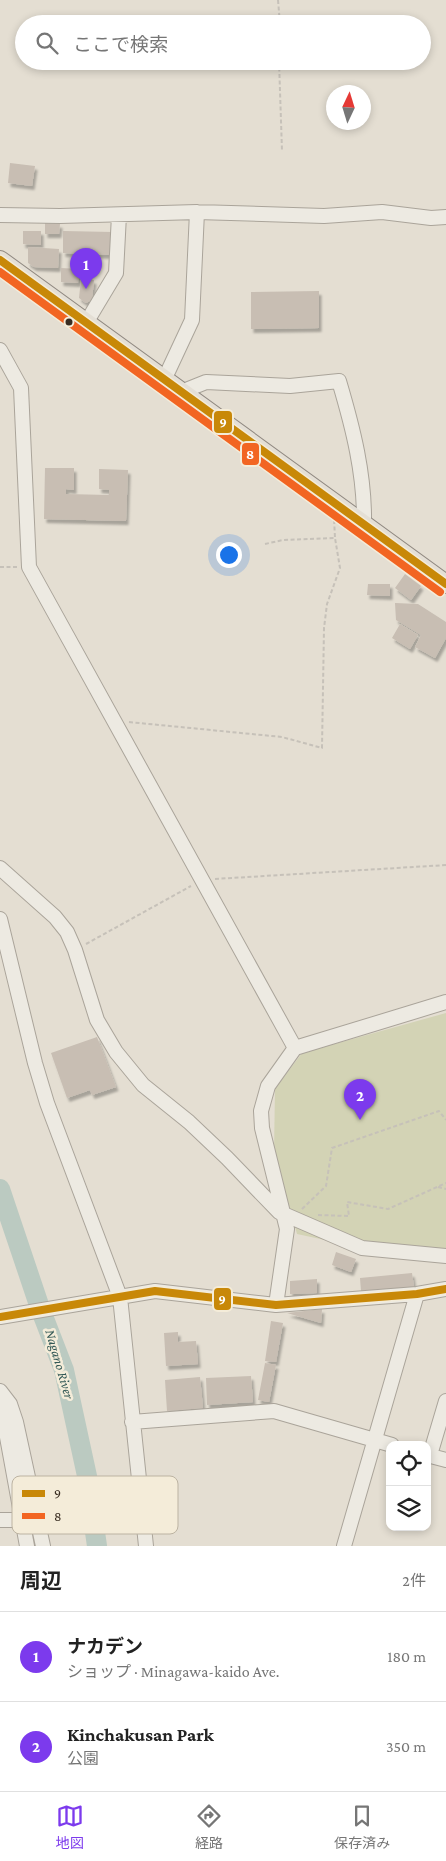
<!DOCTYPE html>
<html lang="ja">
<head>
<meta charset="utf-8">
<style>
  body { margin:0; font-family:"Crimson Pro","Noto Sans JP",serif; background:#f6f6f6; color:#222 }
  .controls { position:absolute; right:15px; bottom:15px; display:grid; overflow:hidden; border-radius:10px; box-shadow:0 2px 8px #0003 }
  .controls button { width:45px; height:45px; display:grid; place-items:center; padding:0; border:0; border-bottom:1px solid #e0e0e0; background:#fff; color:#222; font:25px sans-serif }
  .compass { position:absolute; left:326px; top:85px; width:45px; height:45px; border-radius:50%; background:#fff; box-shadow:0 2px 8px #0003; rotate:4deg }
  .you { position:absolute; left:228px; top:554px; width:18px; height:18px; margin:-12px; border:4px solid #fff; border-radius:50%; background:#1a73e8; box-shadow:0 0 0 8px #1a73e833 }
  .badge { display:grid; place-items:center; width:32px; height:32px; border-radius:50%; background:#7c3aed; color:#fff; font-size:16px; font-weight:700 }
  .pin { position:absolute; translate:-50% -41px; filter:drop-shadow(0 1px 2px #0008) }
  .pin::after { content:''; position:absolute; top:26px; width:18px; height:15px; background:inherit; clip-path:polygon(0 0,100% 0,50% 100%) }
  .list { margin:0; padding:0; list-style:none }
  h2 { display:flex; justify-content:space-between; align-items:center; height:65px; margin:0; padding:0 20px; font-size:21px }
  h2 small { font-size:16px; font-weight:400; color:#767676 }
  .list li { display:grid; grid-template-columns:32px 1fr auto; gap:15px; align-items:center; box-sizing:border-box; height:90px; padding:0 20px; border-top:1px solid #e0e0e0 }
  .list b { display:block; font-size:19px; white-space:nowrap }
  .list p { margin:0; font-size:16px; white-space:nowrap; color:#767676 }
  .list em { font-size:16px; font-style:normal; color:#767676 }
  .icon { flex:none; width:28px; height:28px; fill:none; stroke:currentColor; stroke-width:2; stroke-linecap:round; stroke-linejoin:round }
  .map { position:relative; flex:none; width:446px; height:1546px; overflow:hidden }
  .search { position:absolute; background:#fff; box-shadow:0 2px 8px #0003; left:15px; right:15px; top:15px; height:55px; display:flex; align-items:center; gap:12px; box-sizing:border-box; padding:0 18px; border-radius:28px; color:#767676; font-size:19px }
  .sheet { height:245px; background:#fff }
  nav { display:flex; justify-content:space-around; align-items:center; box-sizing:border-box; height:70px; border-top:1px solid #e0e0e0; background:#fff; font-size:14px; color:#767676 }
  nav a { display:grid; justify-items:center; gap:2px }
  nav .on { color:#7c3aed }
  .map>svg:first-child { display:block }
</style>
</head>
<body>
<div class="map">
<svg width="446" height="1546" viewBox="0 0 446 1546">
  <defs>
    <filter id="shadow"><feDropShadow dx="2.5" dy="4" stdDeviation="1" flood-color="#0004"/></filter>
  </defs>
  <rect width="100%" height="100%" fill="#e4ded2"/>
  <path fill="#d3d3b5" d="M 446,1013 L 446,1253 L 423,1261 L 297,1234 L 274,1152 L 275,1089 L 302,1053 Z"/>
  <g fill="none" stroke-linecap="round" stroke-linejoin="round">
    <path stroke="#bbcac1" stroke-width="20" d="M 0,1189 L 40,1308 L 64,1370 L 87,1476 L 97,1546"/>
  </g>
  <path fill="#c8beb3" filter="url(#shadow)" d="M 10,163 L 35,166 L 32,186 L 8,183 Z
    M 45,223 L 60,224 L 59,234 L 45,234 Z
    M 23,231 L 41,231 L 41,245 L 23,244 Z
    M 63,231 L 113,232 L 112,255 L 63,253 Z
    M 28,247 L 59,249 L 58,268 L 34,267 L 28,263 Z
    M 61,268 L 79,269 L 78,283 L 61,282 Z
    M 81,278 L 94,280 L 92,300 L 86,303 L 79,298 Z
    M 319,291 L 319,328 L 251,329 L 251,292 Z
    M 45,468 L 74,468 L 74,490 L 66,489 L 66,494 L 109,495 L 109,490 L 99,489 L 99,469 L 128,470 L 126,521 L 44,519 Z
    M 405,574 L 421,586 L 411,600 L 395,588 Z
    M 368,584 L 390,584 L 390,596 L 367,595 Z
    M 395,603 L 418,604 L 446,622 L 446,638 L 435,658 L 415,647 L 421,635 L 396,620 Z
    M 400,624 L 418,635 L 410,649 L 392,638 Z
    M 97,1037 L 116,1087 L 92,1095 L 90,1090 L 67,1098 L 51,1053 Z
    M 336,1252 L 356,1259 L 351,1272 L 332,1265 Z
    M 412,1273 L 414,1287 L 361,1291 L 360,1278 Z
    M 317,1279 L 317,1293 L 290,1294 L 290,1281 Z
    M 322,1309 L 321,1323 L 287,1313 Z
    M 271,1321 L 283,1323 L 276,1362 L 265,1361 Z
    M 178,1332 L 178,1342 L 196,1341 L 198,1364 L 166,1366 L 164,1333 Z
    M 265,1363 L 276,1365 L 269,1402 L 258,1400 Z
    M 251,1376 L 253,1402 L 207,1405 L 206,1378 Z
    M 200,1377 L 203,1408 L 167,1411 L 165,1380 Z"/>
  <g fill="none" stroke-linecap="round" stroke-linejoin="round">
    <defs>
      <path id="minor" d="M 0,215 L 60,216 L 197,212 L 324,216 L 382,212 L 431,218 L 446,217
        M 86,323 L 116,273 L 119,215
        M 0,350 L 21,388 L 29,567 L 295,1048
        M 164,380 L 192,320 L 197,212
        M 181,392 L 206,382 L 290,386 L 339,381 C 353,428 365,475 364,525
        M 0,868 L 55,917 L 67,932 L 75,950 L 97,1020 L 116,1052 L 143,1085 L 189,1122 L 227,1158 L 279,1212 L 362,1248 L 446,1256
        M 0,919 L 35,1063 L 47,1103 L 120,1297 L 146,1546
        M 276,1305 L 287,1229 L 262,1128 L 261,1111 L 268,1086 L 295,1048 L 446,1002
        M 0,1317 L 155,1291 L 276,1305 L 417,1294 L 446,1289
        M 0,1391 L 10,1404 L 16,1422 L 43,1546
        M 0,1399 L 27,1546
        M 132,1422 L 274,1411 L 392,1445
        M 427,1455 L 446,1460
        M 430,1455 L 446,1401
        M 0,1520 L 23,1520
        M 344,1546 L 417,1294"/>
      <path id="major" d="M 0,260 L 446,584"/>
    </defs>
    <use href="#minor" stroke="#aaa49a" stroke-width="16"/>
    <use href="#major" stroke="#908981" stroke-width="20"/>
    <path stroke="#c6c1b9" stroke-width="2" stroke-dasharray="4 2.5" stroke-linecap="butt" d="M 278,0 L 280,24
      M 279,61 L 282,151
      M 265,544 L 283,540 L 335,538 L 334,518
      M 0,567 L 18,567
      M 129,722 L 282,737 L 322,748 L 324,628 L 327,604 L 340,568 L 335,538
      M 215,879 L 446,865
      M 86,944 L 191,886
      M 438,1187 L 446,1189
      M 302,1209 L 326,1186 L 332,1148 L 439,1111 L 446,1120
      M 318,1215 L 349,1216 L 347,1202 L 388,1209 L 446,1183"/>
    <use href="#minor" stroke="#edeae2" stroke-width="14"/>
    <use href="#major" stroke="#e4dfd5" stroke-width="18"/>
    <defs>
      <path id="bus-1" d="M 0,260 L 446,584
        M 0,1317 L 155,1291 L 276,1305 L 417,1294 L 446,1289"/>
      <path id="bus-2" d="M 0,272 L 440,592"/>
    </defs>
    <use href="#bus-1" stroke="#f4ecd9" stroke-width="11"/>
    <use href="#bus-2" stroke="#f4ecd9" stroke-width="11"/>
    <use href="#bus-1" stroke="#c88808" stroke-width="8"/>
    <use href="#bus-2" stroke="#f26522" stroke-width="8"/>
  </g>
  <circle fill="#392d22" stroke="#f4ecd9" stroke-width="2" cx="69" cy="322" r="4.5"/>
  <g text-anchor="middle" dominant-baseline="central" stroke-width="5" stroke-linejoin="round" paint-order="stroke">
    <g font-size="14" font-style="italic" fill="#325855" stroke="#f4ecd9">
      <text transform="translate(60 1364) rotate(74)">Nagano River</text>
    </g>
  </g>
  <rect x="12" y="1476" width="166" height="58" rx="8" fill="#f4ecd9" stroke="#bcb3a2" stroke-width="1"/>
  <rect x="22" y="1490" width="23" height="7" fill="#c88808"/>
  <rect x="22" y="1513" width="23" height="6" fill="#f26522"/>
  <g font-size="14" fill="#392d22">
    <text x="54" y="1498">9</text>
    <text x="54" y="1521">8</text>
  </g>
  <g stroke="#f4ecd9" stroke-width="2">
    <rect x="213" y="410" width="20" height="24" rx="5" fill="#c88808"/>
    <rect x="241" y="442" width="19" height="24" rx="5" fill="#f26522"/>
    <rect x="213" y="1287" width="19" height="24" rx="5" fill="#c88808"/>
  </g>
  <g font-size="14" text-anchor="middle" font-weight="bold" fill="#fff">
    <text x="223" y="427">9</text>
    <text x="250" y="459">8</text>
    <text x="222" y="1304">9</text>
  </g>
</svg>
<div class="controls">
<button><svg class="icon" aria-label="locate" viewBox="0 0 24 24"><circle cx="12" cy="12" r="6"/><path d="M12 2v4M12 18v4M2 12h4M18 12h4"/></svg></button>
<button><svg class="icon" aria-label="layers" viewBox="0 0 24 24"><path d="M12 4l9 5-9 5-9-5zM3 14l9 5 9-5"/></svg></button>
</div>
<svg class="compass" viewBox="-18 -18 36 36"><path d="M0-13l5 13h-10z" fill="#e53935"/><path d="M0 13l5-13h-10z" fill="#767676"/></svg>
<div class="you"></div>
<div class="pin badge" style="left:86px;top:289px">1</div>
<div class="pin badge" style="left:360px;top:1120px">2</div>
<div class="search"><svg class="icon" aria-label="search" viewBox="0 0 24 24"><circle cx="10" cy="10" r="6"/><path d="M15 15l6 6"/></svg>ここで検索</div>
</div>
<section class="sheet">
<h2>周辺<small>2件</small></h2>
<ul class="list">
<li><span class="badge">1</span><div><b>ナカデン</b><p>ショップ · Minagawa-kaido Ave.</p></div><em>180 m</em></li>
<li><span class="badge">2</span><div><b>Kinchakusan Park</b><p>公園</p></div><em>350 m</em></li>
</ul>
</section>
<nav>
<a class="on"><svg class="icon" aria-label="map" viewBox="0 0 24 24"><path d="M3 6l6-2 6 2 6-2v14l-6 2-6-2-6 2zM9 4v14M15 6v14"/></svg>地図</a>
<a><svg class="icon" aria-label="directions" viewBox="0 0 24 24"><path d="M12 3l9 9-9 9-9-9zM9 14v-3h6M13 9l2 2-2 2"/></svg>経路</a>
<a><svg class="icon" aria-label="saved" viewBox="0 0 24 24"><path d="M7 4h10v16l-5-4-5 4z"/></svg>保存済み</a>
</nav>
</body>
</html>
